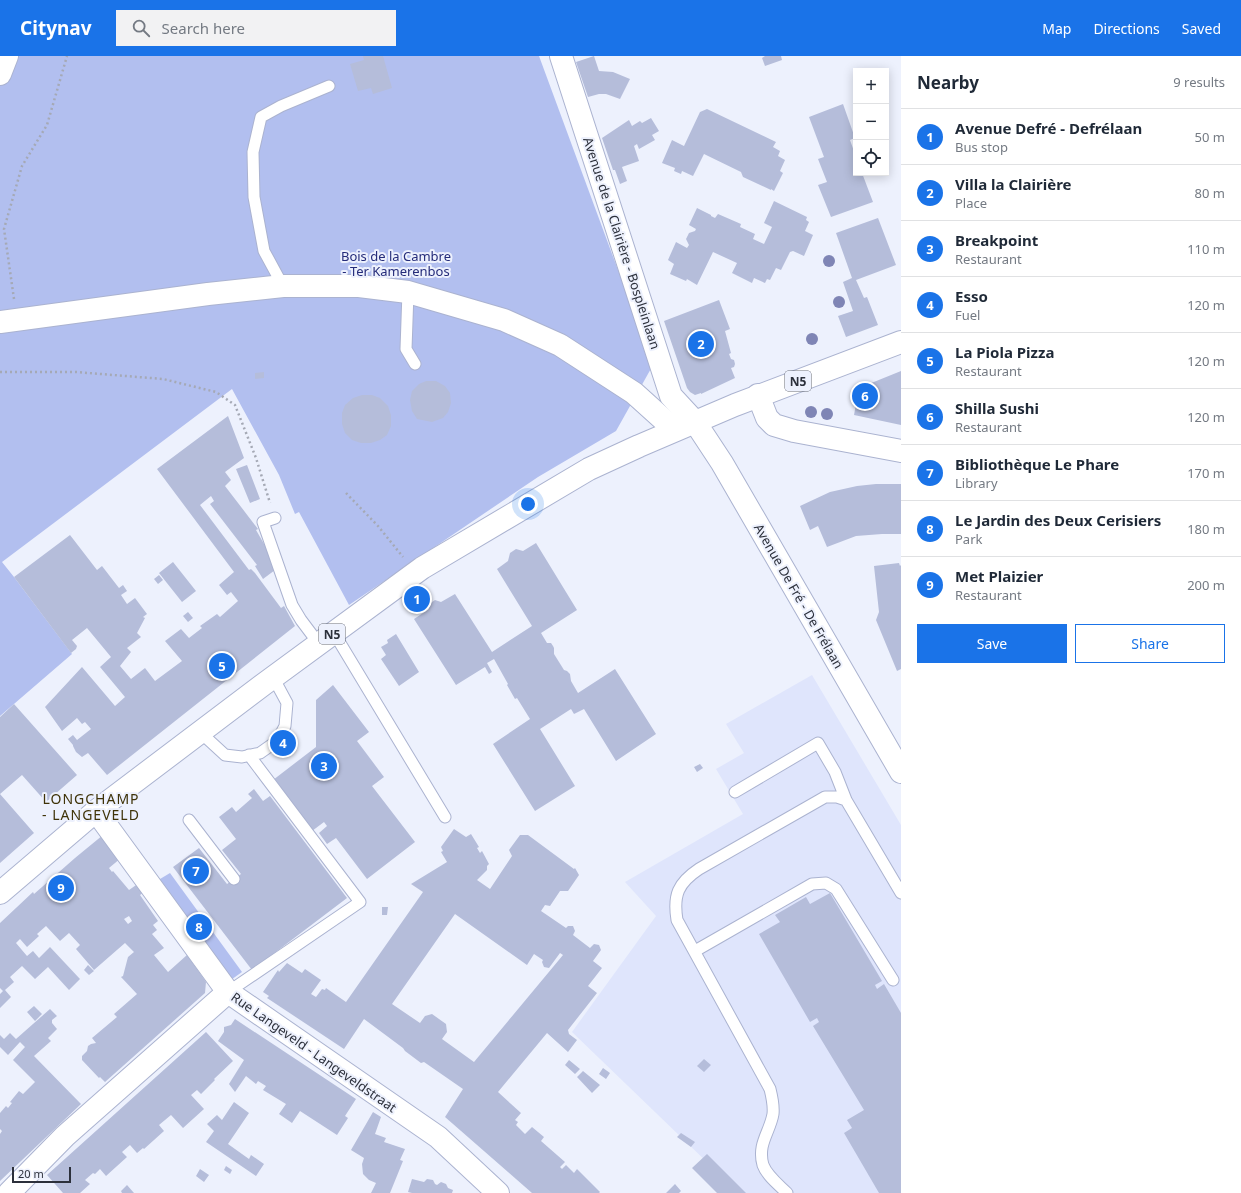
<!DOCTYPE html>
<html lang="en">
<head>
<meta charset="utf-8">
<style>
  body { margin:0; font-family:"Noto Sans",sans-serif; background:#f2f2f3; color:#1f2937 }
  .controls { position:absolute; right:12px; top:12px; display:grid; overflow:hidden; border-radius:0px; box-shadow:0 2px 10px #0003 }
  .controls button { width:36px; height:36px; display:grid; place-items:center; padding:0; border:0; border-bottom:1px solid #e0e1e3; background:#fff; color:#1f2937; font:20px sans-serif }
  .scale { position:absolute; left:12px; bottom:10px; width:59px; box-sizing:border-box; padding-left:4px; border:2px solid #2c303b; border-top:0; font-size:11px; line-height:14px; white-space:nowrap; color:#2c303b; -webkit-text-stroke:3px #edf1fd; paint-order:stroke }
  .you { position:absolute; left:528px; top:448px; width:14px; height:14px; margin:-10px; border:3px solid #fff; border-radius:50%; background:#1a73e8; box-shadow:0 0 0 6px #1a73e833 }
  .badge { display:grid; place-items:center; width:26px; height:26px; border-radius:50%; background:#1a73e8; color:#fff; font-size:13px; font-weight:700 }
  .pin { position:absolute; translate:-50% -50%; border:2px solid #fff; box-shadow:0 1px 4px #0006 }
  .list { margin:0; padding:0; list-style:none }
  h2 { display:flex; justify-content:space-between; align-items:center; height:52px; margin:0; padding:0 16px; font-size:17px }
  h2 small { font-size:13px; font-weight:400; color:#747a83 }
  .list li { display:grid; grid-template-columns:26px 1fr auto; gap:12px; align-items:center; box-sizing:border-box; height:56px; padding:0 16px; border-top:1px solid #e0e1e3 }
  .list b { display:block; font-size:15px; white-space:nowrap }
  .list p { margin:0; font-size:13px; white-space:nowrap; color:#747a83 }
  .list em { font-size:13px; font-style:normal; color:#747a83 }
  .actions { display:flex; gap:8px; padding:12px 16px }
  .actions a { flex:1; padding:9px 0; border:1px solid #1a73e8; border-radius:0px; text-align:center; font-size:14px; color:#1a73e8 }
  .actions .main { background:#1a73e8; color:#fff }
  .icon { flex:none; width:22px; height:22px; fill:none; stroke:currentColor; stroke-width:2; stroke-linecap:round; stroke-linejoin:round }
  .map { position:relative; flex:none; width:901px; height:1137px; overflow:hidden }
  header { display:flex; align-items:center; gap:24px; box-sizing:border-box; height:56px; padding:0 20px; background:#1a73e8; color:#fff }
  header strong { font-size:19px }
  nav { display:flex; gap:22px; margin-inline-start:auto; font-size:14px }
  .search { width:280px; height:36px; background:#f2f2f3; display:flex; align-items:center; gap:10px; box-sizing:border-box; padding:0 14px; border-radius:0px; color:#747a83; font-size:15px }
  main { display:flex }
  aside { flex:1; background:#fff }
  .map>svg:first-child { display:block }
</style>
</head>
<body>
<header>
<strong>Citynav</strong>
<div class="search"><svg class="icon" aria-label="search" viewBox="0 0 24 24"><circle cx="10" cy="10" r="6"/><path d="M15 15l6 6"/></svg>Search here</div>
<nav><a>Map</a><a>Directions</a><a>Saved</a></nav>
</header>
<main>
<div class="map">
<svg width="901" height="1137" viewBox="0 0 901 1137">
  <rect width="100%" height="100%" fill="#edf1fd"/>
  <path fill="#dfe5fc" d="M 812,619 L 901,769 L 901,1137 L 739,1137 L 572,976 L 656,860 L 625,826 L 743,758 L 716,713 L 744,697 L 726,668 Z"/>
  <path fill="#b2bfef" d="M 0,0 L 539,0 L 653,309 L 616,375 L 538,421 L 349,549 L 299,456 L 295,458 L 279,419 L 232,333 L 2,506 L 14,521 L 72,598 L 0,660 Z
    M 170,817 L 242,916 L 228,926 L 155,826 Z"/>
  <path fill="#b5bdda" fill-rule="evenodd" d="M 363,0 L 383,0 L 392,32 L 373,38 L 371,32 L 358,35 L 350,8 L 364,4 Z
    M 594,0 L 599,15 L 613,16 L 630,23 L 620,43 L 606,38 L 599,38 L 588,41 L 576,6 Z
    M 765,0 L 781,0 L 782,4 L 765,10 L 762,2 Z
    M 843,48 L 855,82 L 850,84 L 856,101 L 856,117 L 862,117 L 873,146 L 831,161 L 818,129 L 827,126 L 818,103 L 824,101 L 809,61 Z
    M 707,53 L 776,86 L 773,91 L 780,95 L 778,100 L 785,104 L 780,115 L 783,117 L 774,135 L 771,133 L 771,134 L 743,121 L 741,116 L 704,98 L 693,120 L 682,115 L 681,118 L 674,115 L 675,112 L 662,107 L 672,84 L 684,90 L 700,56 Z
    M 651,62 L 659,75 L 652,79 L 655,84 L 639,93 L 637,88 L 634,90 L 639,105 L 622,111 L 627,125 L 620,128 L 615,114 L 613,114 L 602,82 L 629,64 L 632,70 L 640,65 L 642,67 Z
    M 774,145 L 807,161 L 806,164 L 809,166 L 805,175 L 813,179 L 804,200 L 793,195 L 790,196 L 781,214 L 776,212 L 770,224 L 767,223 L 765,227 L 754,222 L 752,227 L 732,217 L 737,207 L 713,196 L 697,229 L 687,223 L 686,225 L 670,218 L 674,208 L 668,204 L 676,186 L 687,192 L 689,189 L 686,183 L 689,177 L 695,175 L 696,173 L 689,169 L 697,152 L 711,159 L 711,160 L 715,162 L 718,158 L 741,168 L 740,171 L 755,178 L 753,183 L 764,188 L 772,171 L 764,167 Z
    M 878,162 L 896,209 L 856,224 L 864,242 L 867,241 L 878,269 L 846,281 L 838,260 L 853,255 L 843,226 L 852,222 L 836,177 Z
    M 719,244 L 730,273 L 725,275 L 731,297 L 729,298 L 731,303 L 734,304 L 735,308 L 734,311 L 731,312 L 735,322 L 701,338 L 701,337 L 695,339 L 690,336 L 687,332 L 664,265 Z
    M 901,315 L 901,369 L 854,359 L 859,332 Z
    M 264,316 L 264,322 L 255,323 L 255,317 Z
    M 426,325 L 436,325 L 445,330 L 450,337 L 451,347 L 448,356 L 443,362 L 432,366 L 417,363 L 412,355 L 410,344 L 412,335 L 419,328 Z
    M 362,339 L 372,339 L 380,342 L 388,350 L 391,359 L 391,370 L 387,379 L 380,384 L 371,387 L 361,387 L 352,384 L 345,377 L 342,368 L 342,357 L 345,349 L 353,342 Z
    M 228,360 L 244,402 L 225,416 L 231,424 L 225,430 L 258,473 L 256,474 L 271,500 L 275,514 L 263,523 L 255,510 L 257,509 L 210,448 L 214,445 L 211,440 L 200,449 L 249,514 L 251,513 L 255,517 L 281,552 L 284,550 L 295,570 L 107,719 L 88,697 L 82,701 L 76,696 L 73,690 L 73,689 L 68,683 L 73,679 L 77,684 L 91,673 L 85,666 L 82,668 L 77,662 L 62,675 L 45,651 L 82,611 L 115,650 L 125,641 L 100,611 L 111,601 L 87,572 L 72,584 L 77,590 L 76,593 L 71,597 L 14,521 L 70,479 L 97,514 L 102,510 L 119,532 L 123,529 L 127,535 L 121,539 L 127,548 L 135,542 L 147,558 L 143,561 L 145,562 L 137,577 L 141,581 L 127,592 L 131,596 L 120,610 L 131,623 L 145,612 L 155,625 L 182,605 L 165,585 L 181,573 L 189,582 L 202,572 L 200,570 L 217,558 L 220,561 L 238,545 L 231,536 L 227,539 L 219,529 L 234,516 L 157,413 Z
    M 247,409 L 260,443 L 250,447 L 236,413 Z
    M 876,428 L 901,428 L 901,478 L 882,478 L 856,480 L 827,491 L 818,470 L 810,474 L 800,450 L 830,436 L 857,430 Z
    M 536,487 L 577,554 L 541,577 L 547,587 L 551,587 L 553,590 L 554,592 L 554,598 L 564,614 L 567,615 L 570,618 L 571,625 L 578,637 L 615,613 L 656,678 L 616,705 L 584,653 L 574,658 L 571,653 L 540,673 L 575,730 L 535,755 L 493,688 L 530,663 L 517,642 L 515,643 L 507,629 L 508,628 L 494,603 L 487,607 L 492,616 L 489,618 L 485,611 L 456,629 L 414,563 L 429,553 L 429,548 L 435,544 L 441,546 L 455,538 L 492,596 L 532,570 L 497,513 L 508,505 L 510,497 L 516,493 L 523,495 Z
    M 173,506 L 196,535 L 182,546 L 159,517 Z
    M 899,507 L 900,510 L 901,509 L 901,613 L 897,615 L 876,564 L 879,556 L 874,510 Z
    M 159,519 L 163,524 L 158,528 L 154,523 Z
    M 188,556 L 193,562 L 188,566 L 183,560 Z
    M 396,578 L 419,616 L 399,630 L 381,603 L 386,599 L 381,591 L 388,587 L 387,584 Z
    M 333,629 L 369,676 L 357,685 L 384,721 L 372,730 L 415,786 L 367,823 L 336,782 L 327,788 L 319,777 L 327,770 L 324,766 L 312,775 L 273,724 L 316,691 L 316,644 Z
    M 14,648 L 77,719 L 46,746 L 22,719 L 0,738 L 0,661 Z
    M 700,708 L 703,712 L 697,716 L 694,711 Z
    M 254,733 L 263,745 L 270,740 L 347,842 L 252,914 L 173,811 L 199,792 L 227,828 L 241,818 L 222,794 L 236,783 L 219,761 L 232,751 L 236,756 L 252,742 L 248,738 Z
    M 0,738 L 34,777 L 0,807 Z
    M 454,773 L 466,781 L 471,778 L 479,791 L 477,792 L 480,797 L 482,795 L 489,808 L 487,810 L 487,814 L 477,824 L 490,833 L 512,800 L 509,794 L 520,779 L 528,779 L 574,813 L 575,812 L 579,819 L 568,835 L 560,835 L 550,850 L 545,849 L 541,855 L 566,872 L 568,870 L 573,870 L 575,875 L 573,879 L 590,892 L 594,888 L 599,889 L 601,894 L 593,905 L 602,912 L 588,930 L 597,937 L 568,974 L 569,978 L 577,984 L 568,996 L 547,977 L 498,1036 L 521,1057 L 515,1064 L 518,1066 L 516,1069 L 525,1078 L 532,1071 L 544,1081 L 541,1085 L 565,1106 L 560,1111 L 562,1113 L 566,1109 L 574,1117 L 577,1113 L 600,1136 L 599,1137 L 532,1137 L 445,1061 L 463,1033 L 424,1006 L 421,1007 L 405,995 L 403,992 L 364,963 L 344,993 L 267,942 L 269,940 L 263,936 L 278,914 L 279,916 L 287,907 L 302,917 L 305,913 L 321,924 L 311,938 L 316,941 L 322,933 L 325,934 L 326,932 L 346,946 L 423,836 L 411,828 L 447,806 L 441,796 L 443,795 L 441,791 ZM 455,858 L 527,909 L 534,898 L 543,904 L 542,906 L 544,911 L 549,912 L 560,897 L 563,899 L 474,1006 L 442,983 L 447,976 L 446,968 L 432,958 L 425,960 L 420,967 L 392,948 Z
    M 103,779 L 121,802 L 109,812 L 112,816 L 113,815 L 129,834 L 142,825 L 148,833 L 140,839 L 158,865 L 153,869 L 157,874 L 152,878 L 164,892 L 154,899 L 168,916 L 187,899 L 206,926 L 205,937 L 105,1026 L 100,1021 L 99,1022 L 82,1004 L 82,1000 L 87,995 L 88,990 L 91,988 L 96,987 L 92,982 L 117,961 L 114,958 L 137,938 L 121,921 L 123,920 L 128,901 L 134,896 L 125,887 L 94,914 L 76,893 L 80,889 L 69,877 L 60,885 L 46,870 L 37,878 L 39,880 L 27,891 L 20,883 L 16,887 L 27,900 L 33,895 L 39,902 L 50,891 L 80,923 L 69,934 L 48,911 L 35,923 L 22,910 L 10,921 L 14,926 L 5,934 L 11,941 L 0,952 L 0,938 L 3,935 L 0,932 L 0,867 L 33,836 L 34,838 L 75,802 ZM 129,860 L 132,865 L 128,868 L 124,863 Z
    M 830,837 L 882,925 L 875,929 L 877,933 L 884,928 L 901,957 L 901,1137 L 879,1137 L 844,1077 L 852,1072 L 847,1064 L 864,1054 L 813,970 L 819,966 L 817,962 L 810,966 L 759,878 L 780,866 L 775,859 L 806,841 L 810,848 Z
    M 382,851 L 388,851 L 387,859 L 382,859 Z
    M 88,909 L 94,915 L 89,919 L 84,914 Z
    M 34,950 L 42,958 L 35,965 L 27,956 Z
    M 50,953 L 57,960 L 52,964 L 52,967 L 57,973 L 48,982 L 51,985 L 34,1000 L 81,1048 L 0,1125 L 0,1078 L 2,1075 L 0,1073 L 0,1057 L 6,1050 L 8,1052 L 12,1047 L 10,1046 L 19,1035 L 23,1038 L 35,1026 L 13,1004 L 25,991 L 20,986 L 8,999 L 0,991 L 0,979 L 4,983 L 10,977 L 16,983 Z
    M 235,963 L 356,1043 L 345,1060 L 348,1062 L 337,1079 L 300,1055 L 292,1067 L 279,1058 L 286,1048 L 263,1034 L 266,1030 L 258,1025 L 256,1028 L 246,1020 L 235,1036 L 229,1028 L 244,1004 L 218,985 L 224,976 L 224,971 L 231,969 Z
    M 206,976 L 233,1005 L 214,1023 L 215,1024 L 201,1038 L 197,1034 L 191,1039 L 204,1053 L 183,1072 L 171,1059 L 159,1069 L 164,1075 L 144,1093 L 143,1092 L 137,1097 L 130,1089 L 122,1096 L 127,1101 L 106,1120 L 100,1113 L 95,1118 L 93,1117 L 85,1124 L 90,1128 L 80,1137 L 63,1137 L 47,1119 Z
    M 704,1003 L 711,1009 L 704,1016 L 697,1010 Z
    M 569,1004 L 580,1013 L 575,1018 L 565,1009 Z
    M 603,1012 L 610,1017 L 606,1023 L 599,1018 Z
    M 583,1015 L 600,1029 L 592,1037 L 577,1021 Z
    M 234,1046 L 249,1057 L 228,1088 L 249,1103 L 251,1099 L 264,1108 L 256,1120 L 206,1086 L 214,1075 L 207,1068 L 217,1059 L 222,1064 Z
    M 373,1056 L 381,1061 L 375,1078 L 386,1082 L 384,1086 L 405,1093 L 400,1104 L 403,1105 L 390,1137 L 371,1137 L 376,1127 L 369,1124 L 363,1118 L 362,1108 L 364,1102 L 351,1094 Z
    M 681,1077 L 695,1086 L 691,1091 L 677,1081 Z
    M 707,1098 L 746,1137 L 717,1137 L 692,1112 Z
    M 226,1110 L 232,1114 L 230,1118 L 224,1114 Z
    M 200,1113 L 209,1119 L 204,1126 L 196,1120 Z
    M 412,1123 L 424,1126 L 427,1123 L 433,1124 L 435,1128 L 437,1129 L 441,1126 L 446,1128 L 448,1132 L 453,1134 L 452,1137 L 412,1137 L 408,1136 Z
    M 675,1128 L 681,1135 L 679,1137 L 666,1137 Z
    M 127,1129 L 134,1137 L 122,1137 L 121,1135 Z"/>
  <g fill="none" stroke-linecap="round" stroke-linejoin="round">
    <defs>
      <path id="service" d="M 283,230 L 264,195 L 254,141 L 253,96 L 261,61 L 281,50 L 329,30
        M 408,236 L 406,293 L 415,308
        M 275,462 L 263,466 L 292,549 L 301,564 L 319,588
        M 334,577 L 445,761
        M 200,676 L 225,699 L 242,701 L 260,697 L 277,685 L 285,670 L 287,647 L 273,621
        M 735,736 L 818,687 L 835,716 L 846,744
        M 189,764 L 234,823
        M 695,895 L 812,828 L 826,827 L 836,833 L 893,924
        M 228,936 L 360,846 L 249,699
        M 787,1137 C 779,1129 767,1120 763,1109 C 757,1088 770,1076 773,1058 C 774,1049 772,1041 770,1033 L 677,864 C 673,839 678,827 699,813 L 825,741 L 837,741 L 846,744 L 901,837"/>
      <path id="minor" d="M 561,0 L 671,340 L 695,366
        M 758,339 L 767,362 L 774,369 L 794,375 L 901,395
        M 96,755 L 228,936 L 438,1081 L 498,1137
        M 9,1137 L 65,1080 L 228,936"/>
      <path id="tertiary" d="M 0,18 L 7,0
        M 0,266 L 208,238 L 283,230 L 359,230 L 408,236 L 504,264 L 560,289 L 634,337 L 675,374"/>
      <path id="secondary" d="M 695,366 L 722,407 L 901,716"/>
      <path id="primary" d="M 0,837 L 96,755 L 264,628 L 422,512 L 589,413 L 639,390 L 735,349 L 901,286"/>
    </defs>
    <use href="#service" stroke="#abb3d0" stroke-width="13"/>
    <use href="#minor" stroke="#abb3d0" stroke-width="24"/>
    <use href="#tertiary" stroke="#abb3d0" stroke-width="24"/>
    <use href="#secondary" stroke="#abb3d0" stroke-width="24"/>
    <use href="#primary" stroke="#abb3d0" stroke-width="24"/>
    <path stroke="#a5a9b5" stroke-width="2.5" stroke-dasharray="2 3" stroke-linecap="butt" d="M 14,243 L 4,173 L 22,110 L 47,69 L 67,0
      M 0,316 L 76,316 L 163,323 L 216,336 L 235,349 L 256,402 L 270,447
      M 346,437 L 378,470 L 403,501"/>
    <use href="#service" stroke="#fff" stroke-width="11"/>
    <use href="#minor" stroke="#fff" stroke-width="22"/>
    <use href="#tertiary" stroke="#fff" stroke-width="22"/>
    <use href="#secondary" stroke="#fff" stroke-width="22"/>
    <use href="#primary" stroke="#fff" stroke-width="22"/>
  </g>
  <g fill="#7f85b5">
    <circle cx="829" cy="205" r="6"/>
    <circle cx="839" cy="246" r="6"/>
    <circle cx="812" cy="283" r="6"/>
    <circle cx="811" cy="356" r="6"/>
    <circle cx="827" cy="358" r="6"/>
  </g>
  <g text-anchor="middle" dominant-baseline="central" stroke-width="4" stroke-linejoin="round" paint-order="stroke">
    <g fill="#edf1fd" stroke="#666a75" stroke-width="1">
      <rect x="785" y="315" width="26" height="20" rx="3"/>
      <rect x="319" y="568" width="26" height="20" rx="3"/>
    </g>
    <g font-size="12" font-weight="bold" fill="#2c303b">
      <text x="798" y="325">N5</text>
      <text x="332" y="578">N5</text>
    </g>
    <g font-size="13" fill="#2c303b" stroke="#edf1fd">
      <text transform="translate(622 187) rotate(72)">Avenue de la Clairière - Bospleinlaan</text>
      <text transform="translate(799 540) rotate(60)">Avenue De Fré - De Frélaan</text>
      <text transform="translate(314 996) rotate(35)">Rue Langeveld - Langeveldstraat</text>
    </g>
    <g font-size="13" fill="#252c7a" stroke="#edf1fd">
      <text x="396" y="200">Bois de la Cambre<tspan x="396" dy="15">- Ter Kamerenbos</tspan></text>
    </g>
    <g font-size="14" letter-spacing="1" fill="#3f3308" stroke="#edf1fd">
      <text x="91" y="742">LONGCHAMP<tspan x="91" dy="16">- LANGEVELD</tspan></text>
    </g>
  </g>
</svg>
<div class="controls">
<button>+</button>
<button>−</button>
<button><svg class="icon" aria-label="locate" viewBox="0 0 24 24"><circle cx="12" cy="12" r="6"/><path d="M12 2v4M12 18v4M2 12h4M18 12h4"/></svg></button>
</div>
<div class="scale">20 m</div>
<div class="you"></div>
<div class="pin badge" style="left:417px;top:543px">1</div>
<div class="pin badge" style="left:701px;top:288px">2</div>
<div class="pin badge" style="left:324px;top:710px">3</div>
<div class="pin badge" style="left:283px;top:687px">4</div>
<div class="pin badge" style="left:222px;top:610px">5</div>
<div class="pin badge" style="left:865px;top:340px">6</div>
<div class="pin badge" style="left:196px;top:815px">7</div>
<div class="pin badge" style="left:199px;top:871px">8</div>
<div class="pin badge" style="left:61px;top:832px">9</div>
</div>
<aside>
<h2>Nearby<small>9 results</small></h2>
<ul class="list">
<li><span class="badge">1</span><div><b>Avenue Defré - Defrélaan</b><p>Bus stop</p></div><em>50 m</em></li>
<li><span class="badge">2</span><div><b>Villa la Clairière</b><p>Place</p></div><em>80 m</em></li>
<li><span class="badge">3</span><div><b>Breakpoint</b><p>Restaurant</p></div><em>110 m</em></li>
<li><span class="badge">4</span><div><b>Esso</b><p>Fuel</p></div><em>120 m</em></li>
<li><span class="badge">5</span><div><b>La Piola Pizza</b><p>Restaurant</p></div><em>120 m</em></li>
<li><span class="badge">6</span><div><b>Shilla Sushi</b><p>Restaurant</p></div><em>120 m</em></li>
<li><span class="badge">7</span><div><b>Bibliothèque Le Phare</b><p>Library</p></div><em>170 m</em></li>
<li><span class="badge">8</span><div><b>Le Jardin des Deux Cerisiers</b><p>Park</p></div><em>180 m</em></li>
<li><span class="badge">9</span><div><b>Met Plaizier</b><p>Restaurant</p></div><em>200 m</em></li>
</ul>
<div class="actions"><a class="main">Save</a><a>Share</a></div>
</aside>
</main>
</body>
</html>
